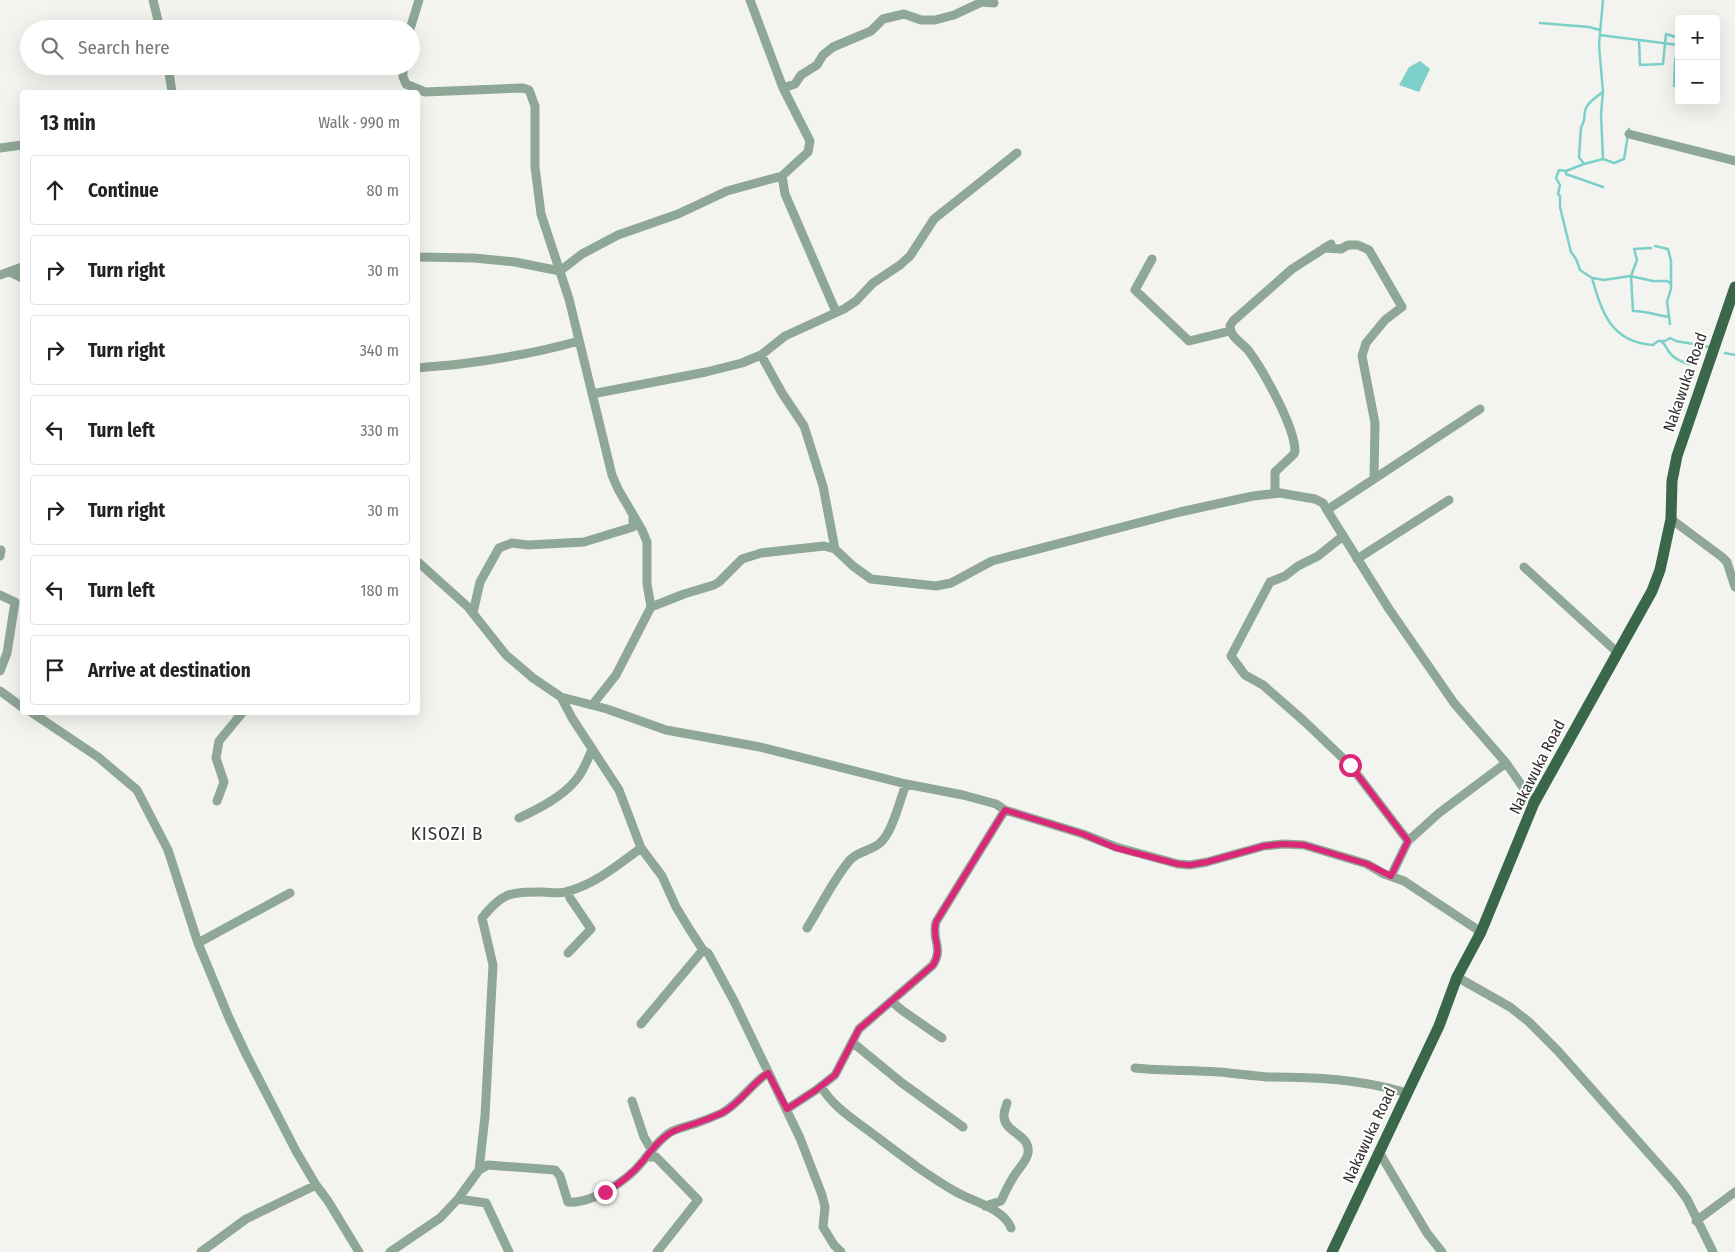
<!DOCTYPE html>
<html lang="en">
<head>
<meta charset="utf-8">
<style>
  body { margin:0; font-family:"Fira Sans Condensed",sans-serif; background:#f6f6f6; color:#222 }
  .controls { position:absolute; right:15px; top:15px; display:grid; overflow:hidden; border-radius:5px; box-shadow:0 5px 20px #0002 }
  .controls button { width:45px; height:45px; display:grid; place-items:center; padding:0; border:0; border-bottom:1px solid #e0e0e0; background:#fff; color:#222; font:25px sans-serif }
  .stop { position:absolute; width:15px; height:15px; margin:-11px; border:4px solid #db2777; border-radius:50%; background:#fff }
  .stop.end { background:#db2777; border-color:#fff; box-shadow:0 1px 5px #0008 }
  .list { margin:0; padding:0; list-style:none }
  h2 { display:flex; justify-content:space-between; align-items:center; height:65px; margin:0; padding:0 20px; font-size:21px }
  h2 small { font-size:16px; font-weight:400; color:#767676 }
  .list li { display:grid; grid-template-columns:32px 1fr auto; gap:15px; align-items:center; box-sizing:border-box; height:70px; margin:0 10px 10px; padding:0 10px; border:1px solid #e0e0e0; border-radius:5px }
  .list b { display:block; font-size:19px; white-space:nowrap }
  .list em { font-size:16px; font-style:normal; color:#767676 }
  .icon { flex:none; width:28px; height:28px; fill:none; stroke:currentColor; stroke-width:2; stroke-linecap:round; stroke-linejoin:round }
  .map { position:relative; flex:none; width:1735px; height:1252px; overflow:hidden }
  .search { position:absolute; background:#fff; box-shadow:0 5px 20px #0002; left:20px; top:20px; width:400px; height:55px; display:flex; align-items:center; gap:12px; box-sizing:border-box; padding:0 18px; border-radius:28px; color:#767676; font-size:19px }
  .panel { position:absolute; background:#fff; box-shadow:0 5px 20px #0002; left:20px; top:90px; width:400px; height:625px; border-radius:5px }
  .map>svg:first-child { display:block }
</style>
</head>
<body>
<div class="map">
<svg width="1735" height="1252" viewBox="0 0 1735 1252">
  <rect width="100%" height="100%" fill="#f3f4ef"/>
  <path fill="#7dcfc9" d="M 1420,61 L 1430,69 L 1419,92 L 1399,85 L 1409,67 Z"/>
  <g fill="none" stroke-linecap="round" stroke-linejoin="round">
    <path stroke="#7dcfc9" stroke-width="2.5" d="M 1603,0 L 1599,45 L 1603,92 C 1596,97 1587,103 1585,111 C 1584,117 1585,122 1581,127 L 1579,157 L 1584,164 L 1566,171 L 1559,170 L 1556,178 L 1560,185 L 1558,194 L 1560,196 L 1560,207 L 1571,252 L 1576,259 L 1580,270 L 1592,278 C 1602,313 1611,342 1653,345 L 1658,341 L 1665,341 L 1670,338 L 1676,341 L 1710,347
      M 1540,23 L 1589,27 L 1600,30
      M 1600,35 L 1678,45 L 1675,62 L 1674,86
      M 1639,41 L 1640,65 L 1663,64 L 1666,34 L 1679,38 L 1678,45
      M 1603,92 L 1601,114 L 1603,159 L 1614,163 L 1624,159 L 1629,129
      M 1584,164 L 1603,159
      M 1566,171 L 1566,174 L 1603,187
      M 1655,246 L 1668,249 L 1671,261 L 1671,289 L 1667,302 L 1670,324
      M 1651,248 L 1634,249 L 1637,260 L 1631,276 L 1633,311 C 1645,311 1656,315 1669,317
      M 1593,278 L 1604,280 L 1630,276 L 1653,281 L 1667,281 L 1670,283
      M 1662,342 C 1667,346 1666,349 1670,353 C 1674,359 1682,362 1689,364
      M 1725,353 L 1735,355"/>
    <path stroke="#8fa796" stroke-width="9" d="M 153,0 L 160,29
      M 750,0 L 783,88 L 810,141 L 808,152 L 782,176 L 785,194 L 836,312
      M 410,29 L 419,0
      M 168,66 L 172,92
      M 403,66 L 403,77 L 406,84 L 425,92 L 523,88 L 529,90 L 535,106 L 535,167 L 541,214 L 569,299 L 612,475 L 618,489 L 642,530 L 647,542 L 647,584 L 651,607 L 616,675 L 593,704
      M 783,88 L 795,84 L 801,75 L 817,65 L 823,55 L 833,47 L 871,31 L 883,19 L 904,14 L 921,20 L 935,20 L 954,15 L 982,2 L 994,3
      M 1629,134 L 1735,161
      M 0,148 L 22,145
      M 1324,248 L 1341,249 L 1348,245 L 1358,245 L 1369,250 L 1402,307 L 1385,320 L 1366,343 L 1362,356 L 1375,423 L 1374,479
      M 418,257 L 474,258 L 515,262 L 560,271 L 582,254 L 618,235 L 678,214 L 727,191 L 782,176
      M 1152,259 L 1135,290 L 1189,341 L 1230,331
      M 10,272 L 22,278
      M 0,275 L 22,267
      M 761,355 L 782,393 L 804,426 L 823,486 L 835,549
      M 418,368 C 432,366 446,366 460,364 C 501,359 540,352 579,341
      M 592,394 L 706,372 L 742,363 L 761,355 L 785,336 L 844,309 L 856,301 L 873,283 L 900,265 L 910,256 L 934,219 L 1017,153
      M 1275,493 L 1275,472 L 1294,454 L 1295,451 C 1295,427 1263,370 1248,350 C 1241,342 1230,337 1230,326 L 1233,321 L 1292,269 L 1331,244
      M 1327,510 L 1480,409
      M 1671,519 L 1722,557 L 1727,562 L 1735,587
      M 1343,536 L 1318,556 L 1298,566 L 1285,576 L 1270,582 L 1231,656 L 1245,675 L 1263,685 L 1304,721 L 1350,765 L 1408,841
      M 0,556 L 1,550
      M 1357,559 L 1449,500
      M 418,562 L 468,607 L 506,655 L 533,678 L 561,697 L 607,709 L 666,730 L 760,747 L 906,784 L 963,795 L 996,804 L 1005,810 L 1083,834 L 1116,847 L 1178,864 L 1190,865 L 1207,862 L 1264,846 L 1283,844 L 1304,845 L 1367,864 L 1384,874 L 1404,881 L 1481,932
      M 1524,567 L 1618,653
      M 0,595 L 15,602 L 7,653 L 0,671
      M 651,607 L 684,594 L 714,585 L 719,582 L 742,559 L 761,553 L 824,546 L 835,549 L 853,566 L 871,579 L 936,586 L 951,583 L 992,561 L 1180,512 L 1253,496 L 1280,493 L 1297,496 L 1315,499 L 1323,503 L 1327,510 L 1389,609 L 1454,703 L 1506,763 L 1534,803
      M 473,613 L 480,582 L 499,548 L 512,543 L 528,545 L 584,542 L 633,527 L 633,515
      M 0,691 L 22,707
      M 561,697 L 572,718 L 619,790 L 641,848 L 662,876 L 676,907 L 690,930 L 703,950 L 708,953 L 734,1001 L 800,1138 L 822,1195 L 825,1207 L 823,1227 L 834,1245 L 841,1252
      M 31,712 L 98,757 L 137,790 L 168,850 L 198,943 L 229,1018 L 246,1054 L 296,1151 L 316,1185 L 328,1201 L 359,1252
      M 217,801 L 224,782 L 216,758 L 219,741 L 243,712
      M 519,818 C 538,809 562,797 575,781 C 583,773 587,760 592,750
      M 641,848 C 618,865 594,885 565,892 C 558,894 549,892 542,892 C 510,892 503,892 482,918 L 493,965 L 485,1116 L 479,1170 L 488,1165 L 555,1170 L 560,1176 L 568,1202 C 593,1204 628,1180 643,1161 C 651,1151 658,1141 669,1133 C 677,1128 685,1127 694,1124 C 703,1121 713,1117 722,1113 C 740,1103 751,1084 768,1073
      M 1391,876 L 1408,841 L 1439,813 L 1506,763
      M 807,928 C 821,906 833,880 850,860 C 858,851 871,851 880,843 C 892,833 900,800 906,784
      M 198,943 L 290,893
      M 568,953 L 591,929 L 570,898 L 568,891
      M 1457,977 L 1510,1007 L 1529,1022 L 1558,1051 L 1675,1183 L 1687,1199 L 1713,1252
      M 891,1001 L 903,1011 L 942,1038
      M 641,1024 L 703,950
      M 852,1042 L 902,1083 L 963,1127
      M 1135,1068 C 1163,1071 1190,1070 1218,1072 C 1235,1073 1251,1076 1267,1077 C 1313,1077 1362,1079 1407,1093
      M 821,1086 C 831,1105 853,1119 869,1131 C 898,1153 926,1175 958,1193 C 975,1202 1004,1209 1011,1228
      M 632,1101 L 644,1137 L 651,1149
      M 787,1109 L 816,1090 L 835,1075 L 859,1029 L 933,965 C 944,947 931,941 936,922 L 1005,810
      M 1379,1152 L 1427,1233 L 1442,1252
      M 646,1157 L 656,1157 L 698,1200 L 657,1252
      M 458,1199 L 486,1203 L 509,1252
      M 985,1206 L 1001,1201 C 1005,1192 1009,1184 1014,1176 C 1018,1169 1027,1161 1028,1153 C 1031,1134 1003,1133 1004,1115 C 1004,1111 1006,1107 1007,1103
      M 1696,1221 L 1735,1192
      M 201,1252 L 246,1219 L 316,1185
      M 390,1252 L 440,1218 L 458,1199 L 479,1170"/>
    <path stroke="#3a674a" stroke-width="11" d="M 1332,1252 L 1439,1026 L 1457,977 L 1481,932 L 1534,803 L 1652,591 L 1660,570 L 1671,519 L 1672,481 L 1677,456 L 1735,287"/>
  </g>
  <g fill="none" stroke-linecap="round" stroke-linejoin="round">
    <path stroke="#db2777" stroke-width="6" d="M 605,1192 C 618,1185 633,1173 643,1161 C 650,1152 656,1143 666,1136 C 674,1129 684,1127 694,1124 C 703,1121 713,1117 722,1113 C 740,1104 751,1084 768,1073 L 787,1109 L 816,1090 L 835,1075 L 859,1029 L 933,965 C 944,948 931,940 936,922 L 1005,810 L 1083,834 L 1116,848 L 1178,864 L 1190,865 L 1207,862 L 1264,846 L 1283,844 L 1304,845 L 1367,864 L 1391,876 L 1408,841 L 1350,765"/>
  </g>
  <g text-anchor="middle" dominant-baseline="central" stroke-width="4" stroke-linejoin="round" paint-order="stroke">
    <g font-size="16" fill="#2f2f2d" stroke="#fff">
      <text transform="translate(1685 382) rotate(-71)">Nakawuka Road</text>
      <text transform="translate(1537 767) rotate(-63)">Nakawuka Road</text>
      <text transform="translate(1369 1135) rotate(-65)">Nakawuka Road</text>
    </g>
    <g font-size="19" letter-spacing="1" fill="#353733" stroke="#fff">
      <text x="447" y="833">KISOZI B</text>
    </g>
  </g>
</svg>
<div class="controls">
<button>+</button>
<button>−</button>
</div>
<div class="stop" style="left:1350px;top:765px"></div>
<div class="stop end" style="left:605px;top:1192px"></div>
<div class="search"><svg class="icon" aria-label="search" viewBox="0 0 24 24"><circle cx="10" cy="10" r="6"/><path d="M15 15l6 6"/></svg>Search here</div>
<section class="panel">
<h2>13 min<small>Walk · 990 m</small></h2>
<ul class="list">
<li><svg class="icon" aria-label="ahead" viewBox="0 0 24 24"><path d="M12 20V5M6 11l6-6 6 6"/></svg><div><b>Continue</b></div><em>80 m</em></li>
<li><svg class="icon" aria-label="right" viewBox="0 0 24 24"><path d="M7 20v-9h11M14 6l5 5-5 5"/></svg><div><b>Turn right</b></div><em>30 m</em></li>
<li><svg class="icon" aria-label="right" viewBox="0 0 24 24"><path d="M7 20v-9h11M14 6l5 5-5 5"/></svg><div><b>Turn right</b></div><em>340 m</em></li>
<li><svg class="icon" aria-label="left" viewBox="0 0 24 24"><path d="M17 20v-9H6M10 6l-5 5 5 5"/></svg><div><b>Turn left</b></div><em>330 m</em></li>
<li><svg class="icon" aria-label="right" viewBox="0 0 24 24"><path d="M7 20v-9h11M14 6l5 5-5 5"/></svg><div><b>Turn right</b></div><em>30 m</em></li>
<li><svg class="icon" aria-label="left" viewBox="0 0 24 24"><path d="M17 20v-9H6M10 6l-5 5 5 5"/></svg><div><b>Turn left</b></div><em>180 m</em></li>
<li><svg class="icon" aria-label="arrive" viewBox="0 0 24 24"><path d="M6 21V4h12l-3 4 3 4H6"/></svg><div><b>Arrive at destination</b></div></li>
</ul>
</section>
</div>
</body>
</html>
